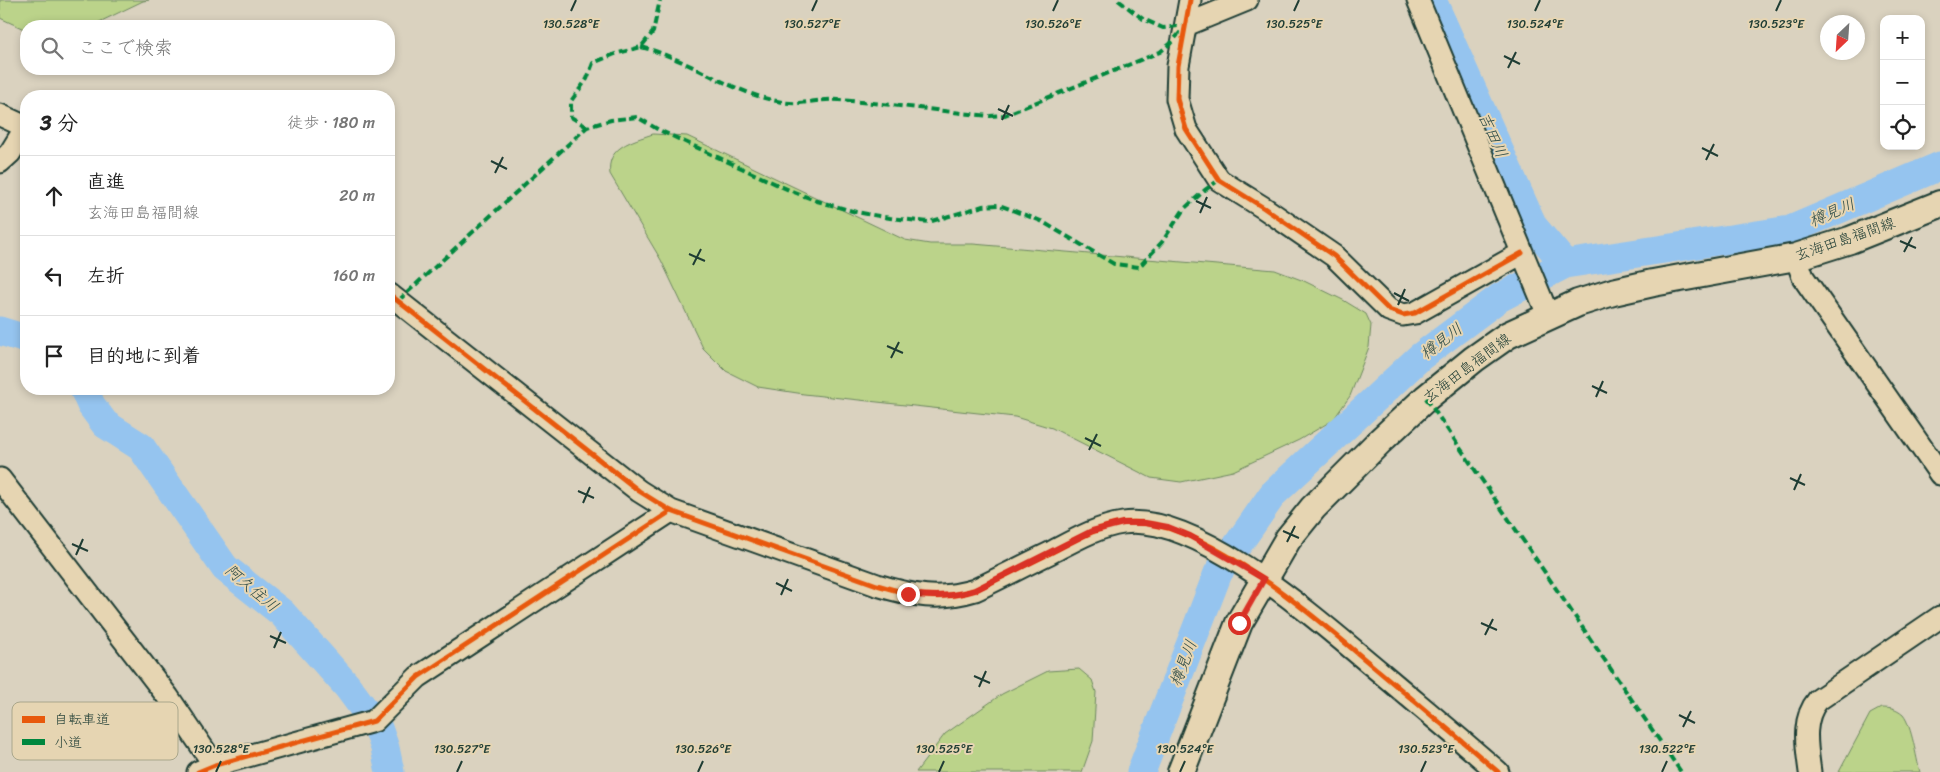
<!DOCTYPE html>
<html lang="ja">
<head>
<meta charset="utf-8">
<style>
  body { margin:0; font-family:Sriracha,"Klee One",sans-serif; background:#f6f6f6; color:#222 }
  .controls { position:absolute; right:15px; top:15px; display:grid; overflow:hidden; border-radius:10px; box-shadow:0 2px 8px #0003 }
  .controls button { width:45px; height:45px; display:grid; place-items:center; padding:0; border:0; border-bottom:1px solid #e0e0e0; background:#fff; color:#222; font:25px sans-serif }
  .compass { position:absolute; left:1820px; top:15px; width:45px; height:45px; border-radius:50%; background:#fff; box-shadow:0 2px 8px #0003; rotate:205deg }
  .stop { position:absolute; width:15px; height:15px; margin:-11px; border:4px solid #d93025; border-radius:50%; background:#fff }
  .stop.end { background:#d93025; border-color:#fff; box-shadow:0 1px 5px #0008 }
  .list { margin:0; padding:0; list-style:none }
  h2 { display:flex; justify-content:space-between; align-items:center; height:65px; margin:0; padding:0 20px; font-size:21px }
  h2 small { font-size:16px; font-weight:400; color:#767676 }
  .list li { display:grid; grid-template-columns:32px 1fr auto; gap:15px; align-items:center; box-sizing:border-box; height:80px; padding:0 20px; border-top:1px solid #e0e0e0 }
  .list b { display:block; font-size:19px; white-space:nowrap }
  .list p { margin:0; font-size:16px; white-space:nowrap; color:#767676 }
  .list em { font-size:16px; font-style:normal; color:#767676 }
  .icon { flex:none; width:28px; height:28px; fill:none; stroke:currentColor; stroke-width:2; stroke-linecap:round; stroke-linejoin:round }
  .map { position:relative; flex:none; width:1940px; height:772px; overflow:hidden }
  .search { position:absolute; background:#fff; box-shadow:0 2px 8px #0003; left:20px; top:20px; width:375px; height:55px; display:flex; align-items:center; gap:12px; box-sizing:border-box; padding:0 18px; border-radius:20px; color:#767676; font-size:19px }
  .panel { position:absolute; background:#fff; box-shadow:0 2px 8px #0003; left:20px; top:90px; width:375px; height:305px; border-radius:20px }
  .map>svg:first-child { display:block }
</style>
</head>
<body>
<div class="map">
<svg width="1940" height="772" viewBox="0 0 1940 772">
  <rect width="100%" height="100%" fill="#dad2bf"/>
  <filter id="ink" filterUnits="userSpaceOnUse"><feTurbulence type="fractalNoise" baseFrequency=".02" numOctaves="2"/><feDisplacementMap in="SourceGraphic" scale="10" xChannelSelector="R" yChannelSelector="G"/><feConvolveMatrix kernelMatrix="1 2 1 2 8 2 1 2 1" color-interpolation-filters="sRGB"/></filter>
  <g filter="url(#ink)">
    <path fill="#bbd38a" stroke="#6d885f" d="M 0,0 L 149,0 L 143,1 L 91,26 L 26,26 L 26,30 L 0,18 Z
      M 653,134 L 687,136 L 905,240 L 930,244 L 973,244 L 1275,270 L 1304,281 L 1343,300 L 1366,314 L 1371,325 L 1369,347 L 1350,396 L 1333,420 L 1299,440 L 1233,471 L 1181,482 L 1151,478 L 1052,428 L 1015,417 L 804,394 L 758,387 L 726,371 L 703,348 L 661,260 L 610,174 C 606,147 632,141 653,134 Z
      M 1079,669 L 1092,680 L 1096,692 L 1093,741 L 1082,772 L 916,772 L 945,734 L 1002,694 L 1048,671 Z
      M 1881,708 C 1890,708 1896,709 1903,715 C 1912,726 1916,758 1920,772 L 1839,772 L 1870,714 Z"/>
    <g fill="none" stroke-linecap="round" stroke-linejoin="round">
      <path stroke="#95c4ef" stroke-width="29" d="M 1432,0 L 1533,226 L 1565,264
        M 0,331 L 26,339
        M 84,389 L 91,405 L 105,424 L 141,447 L 225,568 L 282,613 L 347,686 L 378,728 L 385,748 L 390,772
        M 1141,772 L 1218,573 L 1273,494 L 1420,357 L 1499,298 L 1565,264 L 1790,230 L 1940,166"/>
      <defs>
        <path id="minor" d="M 1190,0 L 1178,66 L 1177,99 L 1186,129 L 1219,180 L 1264,208 L 1334,256 L 1389,310 L 1403,315 L 1415,313 L 1522,253
          M 1418,0 L 1548,315
          M 1186,25 L 1247,0
          M 0,115 L 26,127
          M 0,162 L 10,153 L 26,127
          M 1796,257 L 1803,277 L 1940,474
          M 389,294 L 639,491 L 671,511 L 877,585 C 913,596 939,601 975,590 C 1000,578 1025,565 1050,553 C 1073,541 1096,527 1123,523 C 1199,512 1323,625 1380,672 C 1419,705 1459,738 1498,772
          M 0,479 L 168,697 L 219,772
          M 198,772 L 215,765 L 374,721 L 418,677 L 671,511
          M 1810,772 C 1807,748 1801,720 1818,700 L 1940,617"/>
        <path id="major" d="M 1181,772 L 1239,623 L 1288,539 L 1313,508 L 1380,441 L 1426,398 L 1474,359 L 1508,335 L 1578,303 L 1613,292 L 1653,283 L 1796,257 L 1850,240 L 1940,204"/>
      </defs>
      <use href="#minor" stroke="#1f3d34" stroke-width="25"/>
      <use href="#major" stroke="#1f3d34" stroke-width="30"/>
      <use href="#minor" stroke="#e6d5b2" stroke-width="21"/>
      <use href="#major" stroke="#e6d5b2" stroke-width="26"/>
      <path stroke="#00873e" stroke-width="4" stroke-dasharray="8 4" stroke-linecap="butt" d="M 1118,0 L 1143,19 L 1163,28 L 1186,25
        M 641,47 C 690,59 732,94 782,102 C 802,106 820,98 839,100 C 889,104 940,111 990,116 L 1005,115 L 1160,52 L 1170,44 L 1184,28
        M 587,127 L 571,117 L 571,101 L 587,79 L 593,63 L 615,54 L 641,47 L 653,32 L 660,0
        M 398,301 L 587,127 L 611,120 L 637,117 L 659,130 L 789,190 L 817,201 L 856,212 L 890,218 L 929,222 L 983,206 L 999,205 L 1041,221 L 1114,264 L 1139,267 L 1162,242 L 1184,209 L 1205,190 L 1219,180
        M 1426,398 L 1681,772"/>
      <defs>
        <path id="cycleway" d="M 1190,0 L 1178,66 L 1177,99 L 1186,129 L 1219,180 L 1264,208 L 1334,256 L 1389,310 L 1403,315 L 1415,313 L 1522,253
          M 389,294 L 639,491 L 671,511 L 877,585 C 913,596 939,601 975,590 C 1000,578 1025,565 1050,553 C 1073,541 1096,527 1123,523 C 1199,512 1323,625 1380,672 C 1419,705 1459,738 1498,772
          M 198,772 L 215,765 L 374,721 L 418,677 L 671,511"/>
      </defs>
      <use href="#cycleway" stroke="#e6d5b2" stroke-width="8"/>
      <use href="#cycleway" stroke="#e8590c" stroke-width="5"/>
    </g>
  </g>
  <g fill="none" stroke-linecap="round" stroke-linejoin="round" filter="url(#ink)">
    <path stroke="#d93025" stroke-width="6" d="M 908,594 C 932,597 952,597 975,590 L 1092,531 L 1123,523 L 1145,523 L 1168,527 L 1190,536 L 1264,579 L 1239,623"/>
  </g>
  <path fill="none" stroke="#1f3d34" stroke-width="2" d="M 571,11 L 576,0M 812,11 L 817,0M 1053,11 L 1058,0M 1294,11 L 1299,0M 1535,11 L 1540,0M 1776,11 L 1781,0M 1504,56 L 1520,64M 1508,68 L 1516,52M 998,109 L 1013,116M 1002,120 L 1009,105M 1702,148 L 1718,156M 1706,160 L 1714,144M 491,161 L 507,169M 495,173 L 503,157M 1196,201 L 1211,208M 1200,213 L 1207,197M 1900,241 L 1916,248M 1904,252 L 1912,237M 689,254 L 705,261M 693,265 L 701,249M 1394,293 L 1409,301M 1398,305 L 1405,289M 887,346 L 903,353M 891,358 L 899,342M 1592,386 L 1607,393M 1596,397 L 1603,381M 1085,438 L 1101,446M 1089,450 L 1097,434M 1790,478 L 1805,485M 1794,490 L 1801,474M 578,491 L 594,498M 583,503 L 590,487M 1283,531 L 1299,538M 1287,542 L 1295,526M 72,544 L 88,551M 76,555 L 83,539M 776,583 L 792,591M 781,595 L 788,579M 1481,623 L 1497,630M 1485,635 L 1493,619M 270,636 L 286,643M 274,648 L 281,632M 974,676 L 990,683M 979,687 L 986,671M 1679,715 L 1695,723M 1683,727 L 1691,711M 216,772 L 221,761M 457,772 L 462,761M 698,772 L 703,761M 939,772 L 944,761M 1180,772 L 1185,761M 1421,772 L 1426,761M 1662,772 L 1667,761"/>
  <g text-anchor="middle" dominant-baseline="central" stroke-width="4" stroke-linejoin="round" paint-order="stroke">
    <g font-size="15" fill="#1f3d34" stroke="#e6d5b2">
      <text transform="translate(1845 239) rotate(-19)">玄海田島福間線</text>
      <text transform="translate(1467 368) rotate(-37)">玄海田島福間線</text>
    </g>
    <g font-size="16" font-style="italic" fill="#2b4a47" stroke="#e6d5b2">
      <text transform="translate(1493 135) rotate(66)">吉田川</text>
      <text transform="translate(1832 212) rotate(-23)">樽見川</text>
      <text transform="translate(1441 341) rotate(-37)">樽見川</text>
      <text transform="translate(252 588) rotate(40)">阿久住川</text>
      <text transform="translate(1183 663) rotate(-69)">樽見川</text>
    </g>
  </g>
  <rect x="12" y="702" width="166" height="58" rx="8" fill="#e6d5b2" stroke="#aaa78c" stroke-width="1"/>
  <rect x="22" y="716" width="23" height="7" fill="#e8590c"/>
  <rect x="22" y="739" width="23" height="6" fill="#00873e"/>
  <g font-size="14" fill="#1f3d34">
    <text x="54" y="724">自転車道</text>
    <text x="54" y="747">小道</text>
  </g>
  <g font-size="12" text-anchor="middle" fill="#1f3d34" stroke="#e6d5b2" stroke-width="4" stroke-linejoin="round" paint-order="stroke">
    <text x="571" y="28">130.528°E</text>
    <text x="812" y="28">130.527°E</text>
    <text x="1053" y="28">130.526°E</text>
    <text x="1294" y="28">130.525°E</text>
    <text x="1535" y="28">130.524°E</text>
    <text x="1776" y="28">130.523°E</text>
    <text x="221" y="753">130.528°E</text>
    <text x="462" y="753">130.527°E</text>
    <text x="703" y="753">130.526°E</text>
    <text x="944" y="753">130.525°E</text>
    <text x="1185" y="753">130.524°E</text>
    <text x="1426" y="753">130.523°E</text>
    <text x="1667" y="753">130.522°E</text>
  </g>
</svg>
<div class="controls">
<button>+</button>
<button>−</button>
<button><svg class="icon" aria-label="locate" viewBox="0 0 24 24"><circle cx="12" cy="12" r="6"/><path d="M12 2v4M12 18v4M2 12h4M18 12h4"/></svg></button>
</div>
<svg class="compass" viewBox="-18 -18 36 36"><path d="M0-13l5 13h-10z" fill="#e53935"/><path d="M0 13l5-13h-10z" fill="#767676"/></svg>
<div class="stop" style="left:1239px;top:623px"></div>
<div class="stop end" style="left:908px;top:594px"></div>
<div class="search"><svg class="icon" aria-label="search" viewBox="0 0 24 24"><circle cx="10" cy="10" r="6"/><path d="M15 15l6 6"/></svg>ここで検索</div>
<section class="panel">
<h2>3 分<small>徒歩 · 180 m</small></h2>
<ul class="list">
<li><svg class="icon" aria-label="ahead" viewBox="0 0 24 24"><path d="M12 20V5M6 11l6-6 6 6"/></svg><div><b>直進</b><p>玄海田島福間線</p></div><em>20 m</em></li>
<li><svg class="icon" aria-label="left" viewBox="0 0 24 24"><path d="M17 20v-9H6M10 6l-5 5 5 5"/></svg><div><b>左折</b></div><em>160 m</em></li>
<li><svg class="icon" aria-label="arrive" viewBox="0 0 24 24"><path d="M6 21V4h12l-3 4 3 4H6"/></svg><div><b>目的地に到着</b></div></li>
</ul>
</section>
</div>
</body>
</html>
